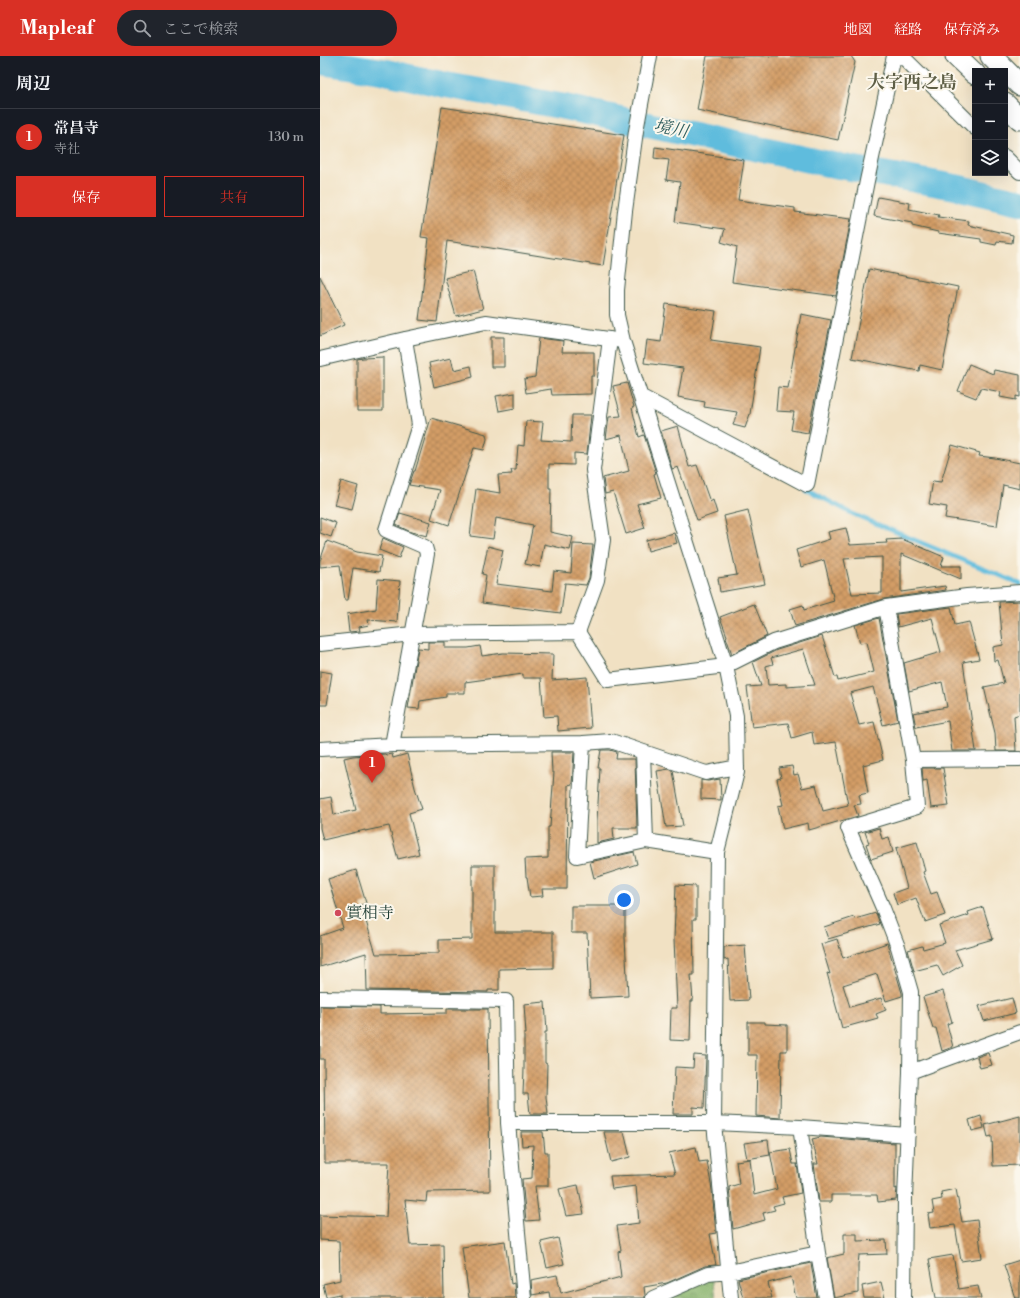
<!DOCTYPE html>
<html lang="ja">
<head>
<meta charset="utf-8">
<style>
  body { margin:0; font-family:"Libre Bodoni","Noto Serif JP",serif; background:#20242c; color:#f1f3f6 }
  .controls { position:absolute; right:12px; top:12px; display:grid; overflow:hidden; border-radius:0px; box-shadow:0 4px 16px #0002 }
  .controls button { width:36px; height:36px; display:grid; place-items:center; padding:0; border:0; border-bottom:1px solid #363941; background:#171b24; color:#f1f3f6; font:20px sans-serif }
  .you { position:absolute; left:304px; top:844px; width:14px; height:14px; margin:-10px; border:3px solid #fff; border-radius:50%; background:#1a73e8; box-shadow:0 0 0 6px #1a73e833 }
  .badge { display:grid; place-items:center; width:26px; height:26px; border-radius:50%; background:#d93025; color:#fff; font-size:13px; font-weight:700 }
  .pin { position:absolute; translate:-50% -33px; filter:drop-shadow(0 1px 2px #0008) }
  .pin::after { content:''; position:absolute; top:21px; width:14px; height:12px; background:inherit; clip-path:polygon(0 0,100% 0,50% 100%) }
  .list { margin:0; padding:0; list-style:none }
  h2 { display:flex; justify-content:space-between; align-items:center; height:52px; margin:0; padding:0 16px; font-size:17px }
  h2 small { font-size:13px; font-weight:400; color:#9ea1a6 }
  .list li { display:grid; grid-template-columns:26px 1fr auto; gap:12px; align-items:center; box-sizing:border-box; height:56px; padding:0 16px; border-top:1px solid #363941 }
  .list b { display:block; font-size:15px; white-space:nowrap }
  .list p { margin:0; font-size:13px; white-space:nowrap; color:#9ea1a6 }
  .list em { font-size:13px; font-style:normal; color:#9ea1a6 }
  .actions { display:flex; gap:8px; padding:12px 16px }
  .actions a { flex:1; padding:9px 0; border:1px solid #d93025; border-radius:0px; text-align:center; font-size:14px; color:#d93025 }
  .actions .main { background:#d93025; color:#fff }
  .icon { flex:none; width:22px; height:22px; fill:none; stroke:currentColor; stroke-width:2; stroke-linecap:round; stroke-linejoin:round }
  .map { position:relative; flex:none; width:700px; height:1242px; overflow:hidden }
  header { display:flex; align-items:center; gap:24px; box-sizing:border-box; height:56px; padding:0 20px; background:#d93025; color:#fff }
  header strong { font-size:19px }
  nav { display:flex; gap:22px; margin-inline-start:auto; font-size:14px }
  .search { width:280px; height:36px; background:#20242c; display:flex; align-items:center; gap:10px; box-sizing:border-box; padding:0 14px; border-radius:22px; color:#9ea1a6; font-size:15px }
  main { display:flex }
  aside { flex:1; background:#171b24 }
  .map>svg:first-child { display:block }
</style>
</head>
<body>
<header>
<strong>Mapleaf</strong>
<div class="search"><svg class="icon" aria-label="search" viewBox="0 0 24 24"><circle cx="10" cy="10" r="6"/><path d="M15 15l6 6"/></svg>ここで検索</div>
<nav><a>地図</a><a>経路</a><a>保存済み</a></nav>
</header>
<main>
<aside>
<h2>周辺<small></small></h2>
<ul class="list">
<li><span class="badge">1</span><div><b>常昌寺</b><p>寺社</p></div><em>130 m</em></li>
</ul>
<div class="actions"><a class="main">保存</a><a>共有</a></div>
</aside>
<div class="map">
<svg width="700" height="1242" viewBox="0 0 700 1242">
  <defs>
    <pattern id="forest-crowns" width="20" height="18" patternUnits="userSpaceOnUse"><rect width="20" height="18" fill="#86b26b"/><path d="M2 6a3 3 0 1 1 6 0M12 15a3 3 0 1 1 6 0" fill="none" stroke="#6d9259"/></pattern>
    <pattern id="building-cross-hatch" width="8" height="8" patternUnits="userSpaceOnUse"><rect width="8" height="8" fill="#d39d66"/><path d="M0 0l8 8M0 8l8-8" fill="none" stroke="#ab8155"/></pattern>
  </defs>
  <rect width="100%" height="100%" fill="#fbf7ec"/>
  <filter id="ink" filterUnits="userSpaceOnUse"><feTurbulence type="fractalNoise" baseFrequency=".025" numOctaves="2"/><feDisplacementMap in="SourceGraphic" scale="8" xChannelSelector="R" yChannelSelector="G"/><feConvolveMatrix kernelMatrix="1 2 1 2 8 2 1 2 1" color-interpolation-filters="sRGB"/></filter>
  <filter id="wash" filterUnits="userSpaceOnUse"><feTurbulence type="fractalNoise" baseFrequency=".012" numOctaves="4" result="noise"/><feDisplacementMap in="SourceGraphic" scale="16" xChannelSelector="R" yChannelSelector="G"/><feGaussianBlur stdDeviation="0.9" result="paint"/><feColorMatrix in="noise" values="0 0 0 0 0 0 0 0 0 0 0 0 0 0 0 0 0 1.4 0 .05"/><feComposite in="paint" operator="in"/></filter>
  <g filter="url(#wash)">
    <rect width="100%" height="100%" fill="#f1e1c3"/>
    <path fill="url(#forest-crowns)" stroke="#527850" d="M 393,1219 L 396,1242 L 340,1242 Z"/>
    <g fill="none" stroke-linecap="round" stroke-linejoin="round">
      <path stroke="#5fbcdd" stroke-width="4.5" d="M 486,433 L 533,458 L 700,528"/>
      <path stroke="#5fbcdd" stroke-width="26" d="M 0,6 L 61,15 L 126,29 L 240,50 L 508,108 L 635,131 L 700,146"/>
    </g>
    <g id="blocks">
      <path fill="url(#building-cross-hatch)" fill-rule="evenodd" d="M 387,0 L 531,0 L 535,6 L 518,84 L 377,54 Z
        M 122,51 L 304,79 L 283,210 L 127,185 L 117,266 L 99,264 L 109,182 L 101,181 Z
        M 335,91 L 424,104 L 418,144 L 475,152 L 475,156 L 531,163 L 516,240 L 412,226 L 417,191 L 401,186 L 405,173 L 355,166 L 360,126 L 346,124 L 349,104 L 334,102 Z
        M 558,141 L 590,147 L 589,153 L 619,159 L 618,161 L 649,165 L 648,169 L 693,179 L 692,187 L 677,185 L 676,189 L 661,186 L 661,183 L 618,177 L 618,176 L 592,170 L 592,167 L 554,160 Z
        M 549,213 L 638,231 L 622,314 L 600,309 L 599,315 L 532,302 Z
        M 153,215 L 163,253 L 136,260 L 125,222 Z
        M 0,220 L 24,269 L 0,280 Z
        M 346,248 L 396,255 L 391,284 L 440,291 L 430,358 L 425,372 L 413,369 L 417,356 L 384,351 L 385,346 L 358,341 L 363,312 L 324,307 L 327,284 L 341,286 Z
        M 481,258 L 511,264 L 488,377 L 471,374 L 474,356 L 456,355 L 458,331 L 468,332 Z
        M 171,281 L 184,281 L 184,311 L 171,311 Z
        M 219,282 L 243,285 L 242,296 L 274,296 L 274,320 L 271,320 L 271,338 L 232,339 L 231,333 L 206,337 L 204,323 L 215,321 Z
        M 63,301 L 63,355 L 37,355 L 37,303 L 43,302 Z
        M 131,302 L 134,314 L 151,310 L 153,321 L 114,331 L 109,307 Z
        M 649,308 L 673,318 L 674,314 L 700,319 L 700,341 L 696,340 L 696,344 L 680,341 L 681,336 L 661,332 L 656,342 L 638,335 Z
        M 307,327 L 314,351 L 312,352 L 319,381 L 324,379 L 336,417 L 334,418 L 341,442 L 317,448 L 325,472 L 306,478 L 293,436 L 285,438 L 283,422 L 309,415 L 301,379 L 286,383 L 289,361 L 301,360 L 293,330 Z
        M 195,337 L 195,352 L 179,355 L 176,340 Z
        M 252,359 L 271,359 L 267,398 L 254,397 L 254,409 L 229,408 L 229,432 L 231,432 L 230,476 L 253,481 L 250,494 L 224,488 L 220,511 L 205,508 L 213,469 L 176,462 L 173,483 L 150,480 L 156,433 L 180,437 L 178,419 L 192,418 L 191,414 L 196,414 L 198,389 L 204,390 L 206,365 L 223,366 L 221,384 L 251,386 Z
        M 111,362 L 166,378 L 167,383 L 164,394 L 154,392 L 129,469 L 111,463 L 120,434 L 89,429 L 94,415 L 95,415 Z
        M 358,370 L 369,411 L 377,409 L 390,446 L 393,444 L 397,457 L 377,464 L 358,411 L 352,413 L 341,375 Z
        M 632,389 L 660,397 L 659,400 L 675,402 L 700,407 L 700,433 L 683,429 L 677,470 L 625,462 L 627,451 L 609,448 L 613,425 L 621,426 Z
        M 21,425 L 38,430 L 32,453 L 14,449 Z
        M 428,454 L 445,528 L 400,536 L 398,522 L 417,519 L 404,460 Z
        M 80,457 L 111,466 L 107,480 L 91,476 L 76,469 Z
        M 0,461 L 16,467 L 11,481 L 0,477 Z
        M 526,472 L 530,489 L 567,487 L 566,484 L 582,483 L 624,501 L 621,510 L 641,510 L 641,523 L 581,498 L 581,536 L 625,530 L 626,534 L 564,543 L 475,570 L 470,553 L 483,549 L 484,554 L 514,545 L 504,504 L 481,511 L 476,494 L 510,483 L 508,476 ZM 562,501 L 562,537 L 532,538 L 524,503 Z
        M 354,477 L 357,487 L 328,495 L 326,484 Z
        M 63,482 L 83,491 L 79,502 L 59,494 Z
        M 7,485 L 37,496 L 62,500 L 59,516 L 33,512 L 28,544 L 25,544 L 20,509 L 0,511 L 0,505 Z
        M 253,488 L 273,489 L 269,522 L 266,529 L 245,527 L 241,557 L 162,547 L 166,519 L 162,518 L 168,490 L 183,494 L 176,528 L 232,535 L 234,515 L 251,517 Z
        M 58,523 L 80,525 L 77,566 L 48,564 L 49,569 L 39,571 L 40,575 L 29,576 L 27,558 L 56,553 Z
        M 700,545 L 700,658 L 694,660 L 696,695 L 676,695 L 675,677 L 664,631 L 684,627 L 678,604 L 674,605 L 673,591 L 683,589 L 679,546 Z
        M 434,548 L 447,580 L 412,598 L 406,581 L 407,580 L 400,561 Z
        M 631,551 L 635,569 L 649,566 L 659,603 L 643,606 L 656,695 L 632,695 L 628,665 L 596,671 L 593,657 L 627,651 L 622,626 L 589,635 L 584,607 L 621,596 L 612,562 L 578,571 L 576,558 Z
        M 559,562 L 578,665 L 563,669 L 553,631 L 530,637 L 539,669 L 554,666 L 563,704 L 543,709 L 548,737 L 539,739 L 541,748 L 534,749 L 538,760 L 489,774 L 488,767 L 463,773 L 458,750 L 463,749 L 457,723 L 461,722 L 459,712 L 472,710 L 474,719 L 478,718 L 482,732 L 496,729 L 503,755 L 528,749 L 516,686 L 494,689 L 492,676 L 472,682 L 468,667 L 432,671 L 427,631 L 441,630 L 433,606 L 457,594 L 502,580 L 515,621 L 517,621 L 518,625 L 554,616 L 547,586 L 540,587 L 535,569 ZM 483,593 L 495,629 L 466,631 L 466,628 L 448,629 L 446,610 L 453,608 L 451,602 Z
        M 108,586 L 125,586 L 125,592 L 148,592 L 160,590 L 162,600 L 183,597 L 233,598 L 232,624 L 267,621 L 271,672 L 238,675 L 237,660 L 224,661 L 221,622 L 203,622 L 203,618 L 145,626 L 145,637 L 126,637 L 126,641 L 100,645 L 99,653 L 88,652 L 98,592 L 108,593 Z
        M 0,615 L 12,617 L 7,649 L 0,649 Z
        M 281,694 L 290,694 L 297,696 L 296,703 L 315,703 L 317,772 L 293,772 L 294,783 L 277,787 L 277,765 L 280,712 L 278,712 Z
        M 231,696 L 254,696 L 252,728 L 248,729 L 247,833 L 222,833 L 223,840 L 210,841 L 207,821 L 206,821 L 205,803 L 228,802 L 228,771 L 230,771 L 234,716 L 232,716 Z
        M 65,698 L 66,699 L 72,698 L 73,702 L 87,698 L 95,732 L 102,753 L 89,757 L 99,798 L 78,803 L 69,770 L 45,775 L 45,774 L 3,784 L 0,772 L 0,743 L 11,741 L 14,759 L 36,754 L 24,702 L 33,700 Z
        M 602,712 L 623,712 L 629,750 L 611,752 L 607,724 L 603,725 Z
        M 349,713 L 353,715 L 363,770 L 346,771 L 337,715 Z
        M 400,723 L 401,744 L 381,743 L 381,724 L 388,725 Z
        M 559,772 L 562,783 L 569,781 L 573,796 L 551,803 L 546,788 L 549,787 L 545,776 Z
        M 597,786 L 605,815 L 603,816 L 611,838 L 617,836 L 625,859 L 605,866 L 596,842 L 577,849 L 573,837 L 587,832 L 576,792 Z
        M 314,796 L 317,808 L 274,822 L 270,806 Z
        M 152,809 L 175,809 L 175,876 L 233,876 L 233,912 L 179,913 L 179,934 L 168,934 L 168,936 L 47,934 L 46,897 L 0,911 L 0,880 L 23,872 L 8,823 L 36,814 L 46,847 L 41,849 L 56,898 L 119,897 L 119,884 L 152,883 Z
        M 356,829 L 376,830 L 376,863 L 373,863 L 374,919 L 371,919 L 373,945 L 371,945 L 370,985 L 350,984 L 351,952 L 357,952 L 354,883 Z
        M 251,850 L 305,850 L 305,882 L 308,940 L 270,942 L 267,877 L 251,877 Z
        M 663,851 L 673,883 L 635,894 L 642,909 L 623,920 L 617,909 L 594,915 L 588,894 L 602,890 L 603,893 L 625,887 L 619,869 L 649,859 L 648,856 Z
        M 556,857 L 560,868 L 508,883 L 504,871 L 534,861 L 535,863 Z
        M 517,883 L 523,902 L 567,887 L 582,937 L 582,940 L 566,945 L 557,918 L 523,929 L 530,951 L 561,942 L 566,954 L 556,958 L 558,962 L 522,972 L 507,917 L 510,918 L 501,888 Z
        M 425,889 L 429,944 L 410,945 L 408,903 L 404,904 L 404,891 Z
        M 623,935 L 632,966 L 627,968 L 633,991 L 622,995 L 616,972 L 613,972 L 603,941 Z
        M 692,942 L 696,957 L 664,965 L 659,950 Z
        M 225,946 L 227,976 L 225,976 L 225,1007 L 227,1008 L 226,1041 L 228,1058 L 210,1058 L 208,1038 L 203,1038 L 204,1013 L 204,978 L 206,978 L 204,948 Z
        M 0,950 L 60,951 L 60,958 L 127,957 L 127,953 L 168,953 L 170,1135 L 107,1136 L 106,1146 L 85,1144 L 90,1189 L 123,1188 L 124,1242 L 20,1242 L 20,1238 L 6,1241 L 3,1228 L 20,1224 L 19,1185 L 0,1184 L 0,1159 L 66,1161 L 69,1107 L 5,1107 L 4,1003 L 0,1003 Z
        M 428,966 L 445,966 L 445,968 L 467,969 L 467,995 L 461,995 L 460,1062 L 436,1060 L 437,999 L 428,999 Z
        M 668,997 L 672,1009 L 660,1012 L 657,1001 Z
        M 374,999 L 386,1000 L 384,1052 L 373,1051 L 373,1058 L 353,1058 L 355,1011 L 373,1012 Z
        M 661,1060 L 664,1072 L 652,1075 L 649,1064 Z
        M 700,1060 L 700,1109 L 673,1110 L 672,1080 L 668,1081 L 665,1069 Z
        M 201,1076 L 223,1076 L 225,1096 L 228,1096 L 228,1130 L 215,1130 L 219,1164 L 206,1165 L 202,1123 L 212,1122 L 213,1089 L 202,1090 Z
        M 284,1076 L 304,1076 L 310,1101 L 291,1106 Z
        M 501,1081 L 575,1087 L 575,1133 L 577,1132 L 576,1144 L 558,1146 L 557,1139 L 511,1139 L 511,1146 L 499,1146 L 494,1108 L 498,1108 L 492,1083 Z
        M 448,1084 L 450,1099 L 427,1103 L 424,1087 Z
        M 376,1091 L 379,1106 L 387,1105 L 392,1134 L 396,1177 L 390,1178 L 396,1209 L 385,1210 L 347,1227 L 324,1231 L 325,1239 L 325,1242 L 230,1242 L 229,1236 L 212,1239 L 211,1224 L 237,1219 L 241,1237 L 301,1221 L 298,1196 L 301,1195 L 297,1170 L 319,1167 L 316,1130 L 292,1133 L 290,1120 L 355,1118 L 349,1097 Z
        M 470,1093 L 473,1108 L 477,1108 L 481,1137 L 462,1141 L 464,1147 L 453,1150 L 455,1154 L 443,1157 L 445,1164 L 413,1173 L 409,1131 L 419,1128 L 416,1105 L 430,1103 L 434,1139 L 457,1133 L 450,1096 Z
        M 258,1129 L 264,1158 L 246,1160 L 239,1133 Z
        M 636,1133 L 642,1166 L 657,1164 L 662,1202 L 641,1205 L 635,1169 L 610,1172 L 608,1158 L 614,1157 L 612,1145 L 622,1143 L 621,1136 Z
        M 524,1178 L 537,1178 L 537,1185 L 566,1184 L 567,1198 L 539,1199 L 538,1209 L 538,1237 L 514,1242 L 507,1202 L 524,1198 Z
        M 238,1182 L 244,1208 L 227,1212 L 221,1186 Z
        M 185,1185 L 191,1228 L 194,1227 L 195,1242 L 149,1242 L 142,1191 Z
        M 633,1199 L 639,1233 L 658,1230 L 661,1242 L 616,1242 L 609,1203 Z
        M 700,1204 L 700,1242 L 695,1242 L 684,1209 Z
        M 491,1207 L 497,1242 L 476,1242 L 471,1221 L 448,1227 L 452,1242 L 423,1242 L 418,1223 Z
        M 561,1226 L 565,1242 L 544,1242 L 542,1230 Z"/>
    </g>
  </g>
  <g filter="url(#ink)">
    <use href="#blocks" fill-opacity="0" stroke="#3e5649" stroke-width="1"/>
    <g fill="none" stroke-linecap="round" stroke-linejoin="round">
      <defs>
        <path id="minor" d="M 330,0 L 316,75 L 305,155 L 297,234 L 297,259 L 303,285 L 406,610 L 416,660 L 417,716 L 397,796 L 394,1067 L 411,1242
          M 582,0 L 655,72
          M 685,101 L 700,116
          M 0,303 L 85,283 L 166,266 L 303,285
          M 322,341 L 487,429 L 547,125 L 574,0
          M 566,551 L 593,704 L 597,751 L 528,772 L 563,852 L 578,891 L 591,936 L 590,1016 L 585,1142 L 584,1242
          M 258,576 L 277,524 L 283,484 L 273,414 L 290,283
          M 0,588 L 92,578 L 258,576 L 288,624 L 406,610 L 454,586 L 566,551 L 647,540 L 700,536
          M 72,689 L 107,498 L 105,491 L 66,474 L 99,369 L 85,283
          M 0,693 L 72,689 L 263,687
          M 323,696 L 326,785
          M 593,704 L 700,703
          M 397,796 L 326,785 L 257,800 L 263,687 L 291,685 L 386,717 L 417,711
          M 0,942 L 186,945 L 188,1067 L 204,1242
          M 590,1016 L 700,976
          M 188,1067 L 394,1067 L 480,1071 L 588,1079
          M 480,1071 L 498,1197
          M 333,1242 L 388,1218 L 409,1216 L 498,1197 L 506,1242"/>
        <path id="highway" d="M 636,0 L 655,18
          M 671,0 L 700,29
          M 685,48 L 700,63"/>
      </defs>
      <use href="#minor" stroke="#3e5649" stroke-width="16"/>
      <use href="#highway" stroke="#3e5649" stroke-width="23"/>
      <use href="#minor" stroke="#fff" stroke-width="14"/>
      <use href="#highway" stroke="#fff" stroke-width="21"/>
    </g>
  </g>
  <circle fill="#d1495b" stroke="#fbf7ec" stroke-width="1.5" cx="18" cy="857" r="4"/>
  <g text-anchor="middle" dominant-baseline="central" stroke-width="4" stroke-linejoin="round" paint-order="stroke">
    <g font-size="16" fill="#1f3d34" stroke="#fbf7ec" text-anchor="start">
      <text x="26" y="857">實相寺</text>
    </g>
    <g font-size="17" font-style="italic" fill="#2f5d5e" stroke="#fbf7ec">
      <text transform="translate(351 73) rotate(12)">境川</text>
    </g>
    <g font-size="18" font-weight="bold" fill="#5e5f46" stroke="#fbf7ec">
      <text x="592" y="26">大字西之島</text>
    </g>
  </g>
</svg>
<div class="controls">
<button>+</button>
<button>−</button>
<button><svg class="icon" aria-label="layers" viewBox="0 0 24 24"><path d="M12 4l9 5-9 5-9-5zM3 14l9 5 9-5"/></svg></button>
</div>
<div class="you"></div>
<div class="pin badge" style="left:52px;top:727px">1</div>
</div>
</main>
</body>
</html>
